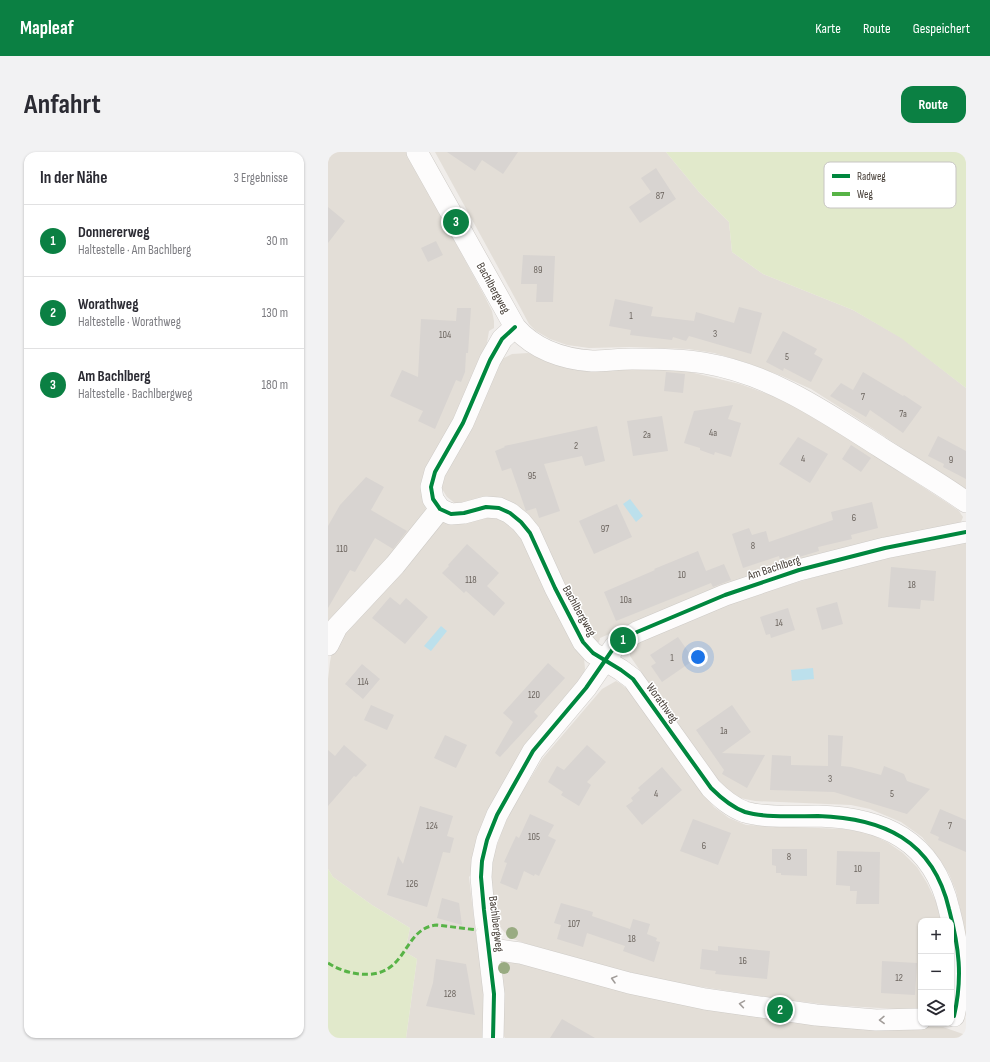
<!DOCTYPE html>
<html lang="de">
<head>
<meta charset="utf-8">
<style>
  body { margin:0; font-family:"Sofia Sans Condensed",sans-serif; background:#f2f2f3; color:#2b2b33 }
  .controls { position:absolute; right:12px; bottom:12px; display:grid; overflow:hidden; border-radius:8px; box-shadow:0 1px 3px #0004 }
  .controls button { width:36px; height:36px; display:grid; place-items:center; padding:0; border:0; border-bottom:1px solid #e1e1e2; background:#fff; color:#2b2b33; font:20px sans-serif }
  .you { position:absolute; left:370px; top:505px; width:14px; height:14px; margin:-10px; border:3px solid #fff; border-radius:50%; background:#1a73e8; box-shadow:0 0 0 6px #1a73e833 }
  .badge { display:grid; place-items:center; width:26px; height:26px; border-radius:50%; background:#0b8043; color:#fff; font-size:13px; font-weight:700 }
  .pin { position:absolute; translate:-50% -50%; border:2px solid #fff; box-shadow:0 1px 4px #0006 }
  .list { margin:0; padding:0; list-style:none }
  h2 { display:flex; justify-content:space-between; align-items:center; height:52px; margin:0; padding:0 16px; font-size:17px }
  h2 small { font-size:13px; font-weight:400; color:#7c7c81 }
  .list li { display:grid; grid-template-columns:26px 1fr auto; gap:12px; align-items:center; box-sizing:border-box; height:72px; padding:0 16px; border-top:1px solid #e1e1e2 }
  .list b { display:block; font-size:15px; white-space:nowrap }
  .list p { margin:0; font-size:13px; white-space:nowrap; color:#7c7c81 }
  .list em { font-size:13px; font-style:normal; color:#7c7c81 }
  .icon { flex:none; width:22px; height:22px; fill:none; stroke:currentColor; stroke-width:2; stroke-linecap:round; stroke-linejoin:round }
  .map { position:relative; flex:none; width:638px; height:886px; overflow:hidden; border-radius:12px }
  header { display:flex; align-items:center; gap:24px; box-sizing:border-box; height:56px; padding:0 20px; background:#0b8043; color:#fff }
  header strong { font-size:19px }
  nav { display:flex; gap:22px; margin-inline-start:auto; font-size:14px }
  .intro { display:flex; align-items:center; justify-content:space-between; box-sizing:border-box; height:96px; padding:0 24px }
  h1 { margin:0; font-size:28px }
  .button { padding:10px 18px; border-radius:12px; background:#0b8043; color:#fff; font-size:14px; font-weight:700 }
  main { display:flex; gap:24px; padding:0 24px }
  aside { flex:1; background:#fff; border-radius:12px; box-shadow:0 1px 3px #0004 }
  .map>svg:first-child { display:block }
</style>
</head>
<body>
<header>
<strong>Mapleaf</strong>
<nav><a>Karte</a><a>Route</a><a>Gespeichert</a></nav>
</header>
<div class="intro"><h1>Anfahrt</h1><a class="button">Route</a></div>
<main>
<aside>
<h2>In der Nähe<small>3 Ergebnisse</small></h2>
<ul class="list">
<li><span class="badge">1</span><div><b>Donnererweg</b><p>Haltestelle · Am Bachlberg</p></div><em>30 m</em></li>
<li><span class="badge">2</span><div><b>Worathweg</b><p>Haltestelle · Worathweg</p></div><em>130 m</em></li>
<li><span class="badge">3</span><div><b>Am Bachlberg</b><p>Haltestelle · Bachlbergweg</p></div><em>180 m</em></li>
</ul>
</aside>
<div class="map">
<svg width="638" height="886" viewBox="0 0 638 886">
  <rect width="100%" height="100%" fill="#f0edea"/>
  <path fill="#e3ded7" d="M 0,0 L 78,0 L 157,145 L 164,159 L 166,169 L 166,176 L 161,179 L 158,196 L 96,346 L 98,358 L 0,481 Z
    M 107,0 L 338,0 L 371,40 L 401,70 L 404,100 L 435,122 L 525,158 L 574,186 L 638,236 L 638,338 L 527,265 L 483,237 L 454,224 L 417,210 L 386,201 L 360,197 L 301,195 L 261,196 L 239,193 L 222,187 L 208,179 L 201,172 L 193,157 Z
    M 200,201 L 214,206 L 274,219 L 321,216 L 362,220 L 412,232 L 453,247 L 518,285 L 621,352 L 631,359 L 635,365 L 633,370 L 626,373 L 409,430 L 279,483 L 272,486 L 271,490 L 268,491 L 263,489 L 209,377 L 128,352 L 119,345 L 114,337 L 113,325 L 174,207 L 184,202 Z
    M 171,365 L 192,379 L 256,506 L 257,517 L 254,528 L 147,718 L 141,725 L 147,776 L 156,838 L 156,886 L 78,886 L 89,807 L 77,800 L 82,776 L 44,753 L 5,725 L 0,717 L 0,527 L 2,510 L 5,494 L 109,371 L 119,368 L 136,366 Z
    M 638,390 L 638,803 L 634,766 L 628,739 L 621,722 L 610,705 L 594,685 L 573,670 L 542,657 L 523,653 L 427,649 L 412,646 L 395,635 L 376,611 L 302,504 L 302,498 L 306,493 L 336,479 L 396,454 L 444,438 L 520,415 L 576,402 Z
    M 288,529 L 293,532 L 302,540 L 374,641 L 386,655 L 401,666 L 418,673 L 515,677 L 540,681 L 559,690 L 575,701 L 589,715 L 599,731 L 608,750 L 613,769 L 593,769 L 593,856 L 569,857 L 501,853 L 446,846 L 342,830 L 307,822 L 199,792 L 185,787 L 179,783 L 173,776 L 167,766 L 163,739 L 165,705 L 174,679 L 183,658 L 215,606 L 274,537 Z
    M 180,808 L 588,874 L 615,875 L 635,882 L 636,886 L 177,886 L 174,882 L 171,818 L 174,812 Z"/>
  <path fill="#e1e9cb" d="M 338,0 L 638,0 L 638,236 L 573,186 L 525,158 L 435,122 L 404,100 L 401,70 L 371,40 Z
    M 0,717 L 5,725 L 44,753 L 82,776 L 77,800 L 89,807 L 78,886 L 0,886 Z"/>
  <path fill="#bce0ec" d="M 302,347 L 315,364 L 308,370 L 295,352 Z
    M 113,474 L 119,479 L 103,499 L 96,494 Z
    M 485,516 L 486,527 L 464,529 L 463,518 Z"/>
  <path fill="#d8d4d1" d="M 119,0 L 190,0 L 175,22 L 154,8 L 147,19 Z
    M 328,16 L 348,47 L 312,71 L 301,55 L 323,40 L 313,26 Z
    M 0,55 L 17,69 L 0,91 Z
    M 108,89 L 115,103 L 100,110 L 93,96 Z
    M 195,103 L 227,104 L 225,150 L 208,150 L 209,132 L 193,132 Z
    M 287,147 L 325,155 L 323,164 L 366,169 L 368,160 L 406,171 L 411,155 L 434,161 L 423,202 L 361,184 L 358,189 L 345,185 L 344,188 L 302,183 L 303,178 L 281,174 Z
    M 129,156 L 143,156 L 140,201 L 138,201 L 137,220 L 133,230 L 128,228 L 107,277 L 90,269 L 95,259 L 62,244 L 74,218 L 90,225 L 93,167 L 128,169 Z
    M 455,179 L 489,197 L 486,202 L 495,207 L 483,230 L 456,216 L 455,219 L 438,210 Z
    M 338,220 L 357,222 L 355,241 L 336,239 Z
    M 535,220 L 575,244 L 576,243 L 594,255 L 575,281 L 542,258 L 538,265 L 502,244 L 513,231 L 525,238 Z
    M 405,253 L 400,267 L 413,271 L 403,305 L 387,300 L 386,303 L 372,298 L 372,296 L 356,291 L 366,259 Z
    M 334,264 L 340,299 L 305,304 L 299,269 Z
    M 269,274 L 277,309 L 257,314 L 254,304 L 216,312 L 232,359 L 211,366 L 208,356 L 198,359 L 183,316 L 174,319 L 167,299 L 177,295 L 176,294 Z
    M 610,284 L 638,299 L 638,327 L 615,315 L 616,312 L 600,304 Z
    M 470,285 L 500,302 L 482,331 L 451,312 Z
    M 523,293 L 543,306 L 533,320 L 514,307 Z
    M 38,325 L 56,335 L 43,358 L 79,379 L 65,397 L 47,386 L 27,420 L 22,418 L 0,456 L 0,374 L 12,353 Z
    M 544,350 L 550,376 L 523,383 L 524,387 L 490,395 L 491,399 L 471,405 L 470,402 L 452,408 L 451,404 L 415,416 L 404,382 L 421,376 L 424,383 L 438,379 L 441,390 L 505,368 L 503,360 Z
    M 289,352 L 304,385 L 266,402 L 251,369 Z
    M 139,392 L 171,421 L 159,434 L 177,451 L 166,464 L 138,439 L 136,441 L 114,421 L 121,414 L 120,413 Z
    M 370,399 L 378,419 L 396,412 L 403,428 L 385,435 L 383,431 L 288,469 L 276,440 L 327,418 L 326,417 Z
    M 563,415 L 608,419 L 606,449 L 593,448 L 592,457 L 560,455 Z
    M 62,445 L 72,453 L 78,446 L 100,465 L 77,492 L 44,466 Z
    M 509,450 L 515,472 L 494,478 L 488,456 Z
    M 460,456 L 467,478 L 443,486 L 442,482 L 438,483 L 432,465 Z
    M 350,485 L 366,508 L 334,530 L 323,514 L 328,511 L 322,503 Z
    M 220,511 L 237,526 L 206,560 L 210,564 L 172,605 L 167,601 L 185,570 L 175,561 Z
    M 34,512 L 52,527 L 35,547 L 17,532 Z
    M 43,553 L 66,563 L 59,578 L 36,568 Z
    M 404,553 L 423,580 L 394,601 L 437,603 L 419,636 L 394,622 L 396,618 L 368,578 Z
    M 117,583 L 139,593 L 128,616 L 106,606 Z
    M 500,583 L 515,584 L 513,614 L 523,615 L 553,623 L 556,614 L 576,622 L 579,629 L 602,637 L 579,662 L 506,640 L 442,638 L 444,603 L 463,604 L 463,613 L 500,614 Z
    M 16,593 L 39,613 L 28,625 L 26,624 L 0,654 L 0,598 L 7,604 Z
    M 259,593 L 278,610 L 259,630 L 263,633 L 251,654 L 233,643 L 235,640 L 220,630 L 229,614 L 236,618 Z
    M 334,615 L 354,638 L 314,673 L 298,654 L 305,649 L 303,646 L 312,638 L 310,636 Z
    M 92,654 L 125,664 L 119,684 L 126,686 L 122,701 L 115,700 L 99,755 L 59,743 L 70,704 L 75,712 Z
    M 612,657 L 638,668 L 638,700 L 610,688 L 611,685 L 602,681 Z
    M 202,662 L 226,673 L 220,684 L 228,688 L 211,724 L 207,722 L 206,724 L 196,719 L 189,738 L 172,731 L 179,711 L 176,710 L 188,684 L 191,686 Z
    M 365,667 L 403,681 L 390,713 L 352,699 Z
    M 444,697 L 479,697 L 479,724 L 453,723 L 453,721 L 448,721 L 448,714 L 444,713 Z
    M 509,699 L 552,700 L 551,752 L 528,752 L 529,739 L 522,739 L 522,734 L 508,733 Z
    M 114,746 L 131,751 L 134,773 L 109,766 Z
    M 233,751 L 265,760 L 264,764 L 302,777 L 305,767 L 322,772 L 319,782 L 329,786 L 328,789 L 332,790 L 326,810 L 295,799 L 297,794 L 259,781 L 255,795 L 229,787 L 233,773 L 226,771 Z
    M 390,794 L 442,799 L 439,827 L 387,822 L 388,819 L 372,817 L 374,797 L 390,799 Z
    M 108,807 L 138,812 L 147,863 L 98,854 L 105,831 Z
    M 554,809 L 589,811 L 587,843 L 553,841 Z
    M 234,867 L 267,886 L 222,886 Z"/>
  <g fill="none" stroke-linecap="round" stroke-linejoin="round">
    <defs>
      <path id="minor" d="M 89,0 L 187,175 C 206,197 235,207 264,209 C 277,209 291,207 304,207 C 328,207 352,207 376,211 C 442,222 496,259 552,295 C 580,313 610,330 638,350
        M 187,175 L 174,187 L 162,208 L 135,271 L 107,320 L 103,335 L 105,347 L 112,357 L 123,362 L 136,361 L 158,355 L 171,356 L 182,361 L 193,370 L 202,381 L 227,436 L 255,490 L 265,501 L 293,518 L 305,527 L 383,636 C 393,646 403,655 417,660 C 437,666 468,664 490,664 C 555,666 605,688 621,757 C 631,795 635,825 626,864
        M 0,493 L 9,475 L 67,413 L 112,357
        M 162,798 L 171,798 L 192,801 L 301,831 L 377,847 L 488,863 L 548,868 L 593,867
        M 165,886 L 166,842 L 156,758 L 153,725 L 154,709 L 159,688 L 169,663 L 205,599 L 258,536 L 287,494 L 295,488 L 309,480 L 397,443 L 471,418 L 557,396 L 638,380"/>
    </defs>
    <use href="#minor" stroke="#cecbc7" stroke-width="22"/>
    <use href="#minor" stroke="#fdfcfc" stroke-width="21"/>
    <path stroke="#57b346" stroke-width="3" stroke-dasharray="6 3" stroke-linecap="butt" d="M 0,811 C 9,817 21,821 32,822 C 81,827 73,776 109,773 L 149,778"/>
    <defs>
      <path id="cycleway" d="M 187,175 L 174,187 L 162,208 L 135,271 L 107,320 L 103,335 L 105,347 L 112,357 L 123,362 L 136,361 L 158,355 L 171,356 L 182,361 L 193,370 L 202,381 L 227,436 L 255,490 L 265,501 L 293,518 L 305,527 L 383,636 C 393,646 403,655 417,660 C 437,666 468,664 490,664 C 555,666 605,688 621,757 C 631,795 635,825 626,864
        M 165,886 L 166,842 L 156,758 L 153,725 L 154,709 L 159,688 L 169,663 L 205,599 L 258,536 L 287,494 L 295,488 L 309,480 L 397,443 L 471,418 L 557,396 L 638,380"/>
    </defs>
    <use href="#cycleway" stroke="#fff" stroke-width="6"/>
    <use href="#cycleway" stroke="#00873e" stroke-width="4"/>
  </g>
  <g fill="#99ab82">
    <circle cx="184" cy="781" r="6"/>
    <circle cx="176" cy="816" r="6"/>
  </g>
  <defs><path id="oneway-chevron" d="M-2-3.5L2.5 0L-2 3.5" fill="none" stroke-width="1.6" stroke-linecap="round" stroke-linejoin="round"/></defs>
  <g stroke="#a19c99">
    <use href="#oneway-chevron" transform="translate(286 827) rotate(-165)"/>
    <use href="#oneway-chevron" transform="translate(414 852) rotate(-171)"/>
    <use href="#oneway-chevron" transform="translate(554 868) rotate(179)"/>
  </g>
  <g text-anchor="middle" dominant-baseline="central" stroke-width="3" stroke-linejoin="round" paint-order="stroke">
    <g font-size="10" fill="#6b645e">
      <text x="332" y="44">87</text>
      <text x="210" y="118">89</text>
      <text x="303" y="164">1</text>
      <text x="387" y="182">3</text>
      <text x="117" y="183">104</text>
      <text x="459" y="205">5</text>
      <text x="535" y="245">7</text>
      <text x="575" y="262">7a</text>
      <text x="385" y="281">4a</text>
      <text x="319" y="283">2a</text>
      <text x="248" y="294">2</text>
      <text x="475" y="307">4</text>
      <text x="623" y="308">9</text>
      <text x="204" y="324">95</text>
      <text x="526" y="366">6</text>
      <text x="277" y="377">97</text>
      <text x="425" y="394">8</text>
      <text x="14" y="397">110</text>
      <text x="354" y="423">10</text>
      <text x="143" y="428">118</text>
      <text x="584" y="433">18</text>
      <text x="298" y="448">10a</text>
      <text x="451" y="471">14</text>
      <text x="344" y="506">1</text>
      <text x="35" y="530">114</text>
      <text x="206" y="543">120</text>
      <text x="396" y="579">1a</text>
      <text x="502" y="627">3</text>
      <text x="328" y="642">4</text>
      <text x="564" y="642">5</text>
      <text x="104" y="674">124</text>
      <text x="622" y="674">7</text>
      <text x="206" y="685">105</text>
      <text x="376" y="694">6</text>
      <text x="461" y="705">8</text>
      <text x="530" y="717">10</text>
      <text x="84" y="732">126</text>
      <text x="246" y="772">107</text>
      <text x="304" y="787">18</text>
      <text x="415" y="809">16</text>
      <text x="571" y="826">12</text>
      <text x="122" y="842">128</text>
    </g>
    <g font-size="12" fill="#453d36" stroke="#fff">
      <text transform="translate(165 136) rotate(61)">Bachlbergweg</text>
      <text transform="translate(446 416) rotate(-18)">Am Bachlberg</text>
      <text transform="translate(251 459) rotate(61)">Bachlbergweg</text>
      <text transform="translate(334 551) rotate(54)">Worathweg</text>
      <text transform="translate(168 772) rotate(83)">Bachlbergweg</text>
    </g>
  </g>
  <rect x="496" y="10" width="132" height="46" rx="6" fill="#fff" stroke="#c7c5c3" stroke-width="1"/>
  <rect x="504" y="22" width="18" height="4" fill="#00873e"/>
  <rect x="504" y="40" width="18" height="4" fill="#57b346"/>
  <g font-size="11" fill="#453d36">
    <text x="529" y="28">Radweg</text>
    <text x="529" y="46">Weg</text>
  </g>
</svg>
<div class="controls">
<button>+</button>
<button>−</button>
<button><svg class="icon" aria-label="layers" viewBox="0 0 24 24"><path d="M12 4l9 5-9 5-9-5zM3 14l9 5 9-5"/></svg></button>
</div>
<div class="you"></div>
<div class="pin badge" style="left:295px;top:488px">1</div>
<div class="pin badge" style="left:452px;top:858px">2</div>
<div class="pin badge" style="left:128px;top:70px">3</div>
</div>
</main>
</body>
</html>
